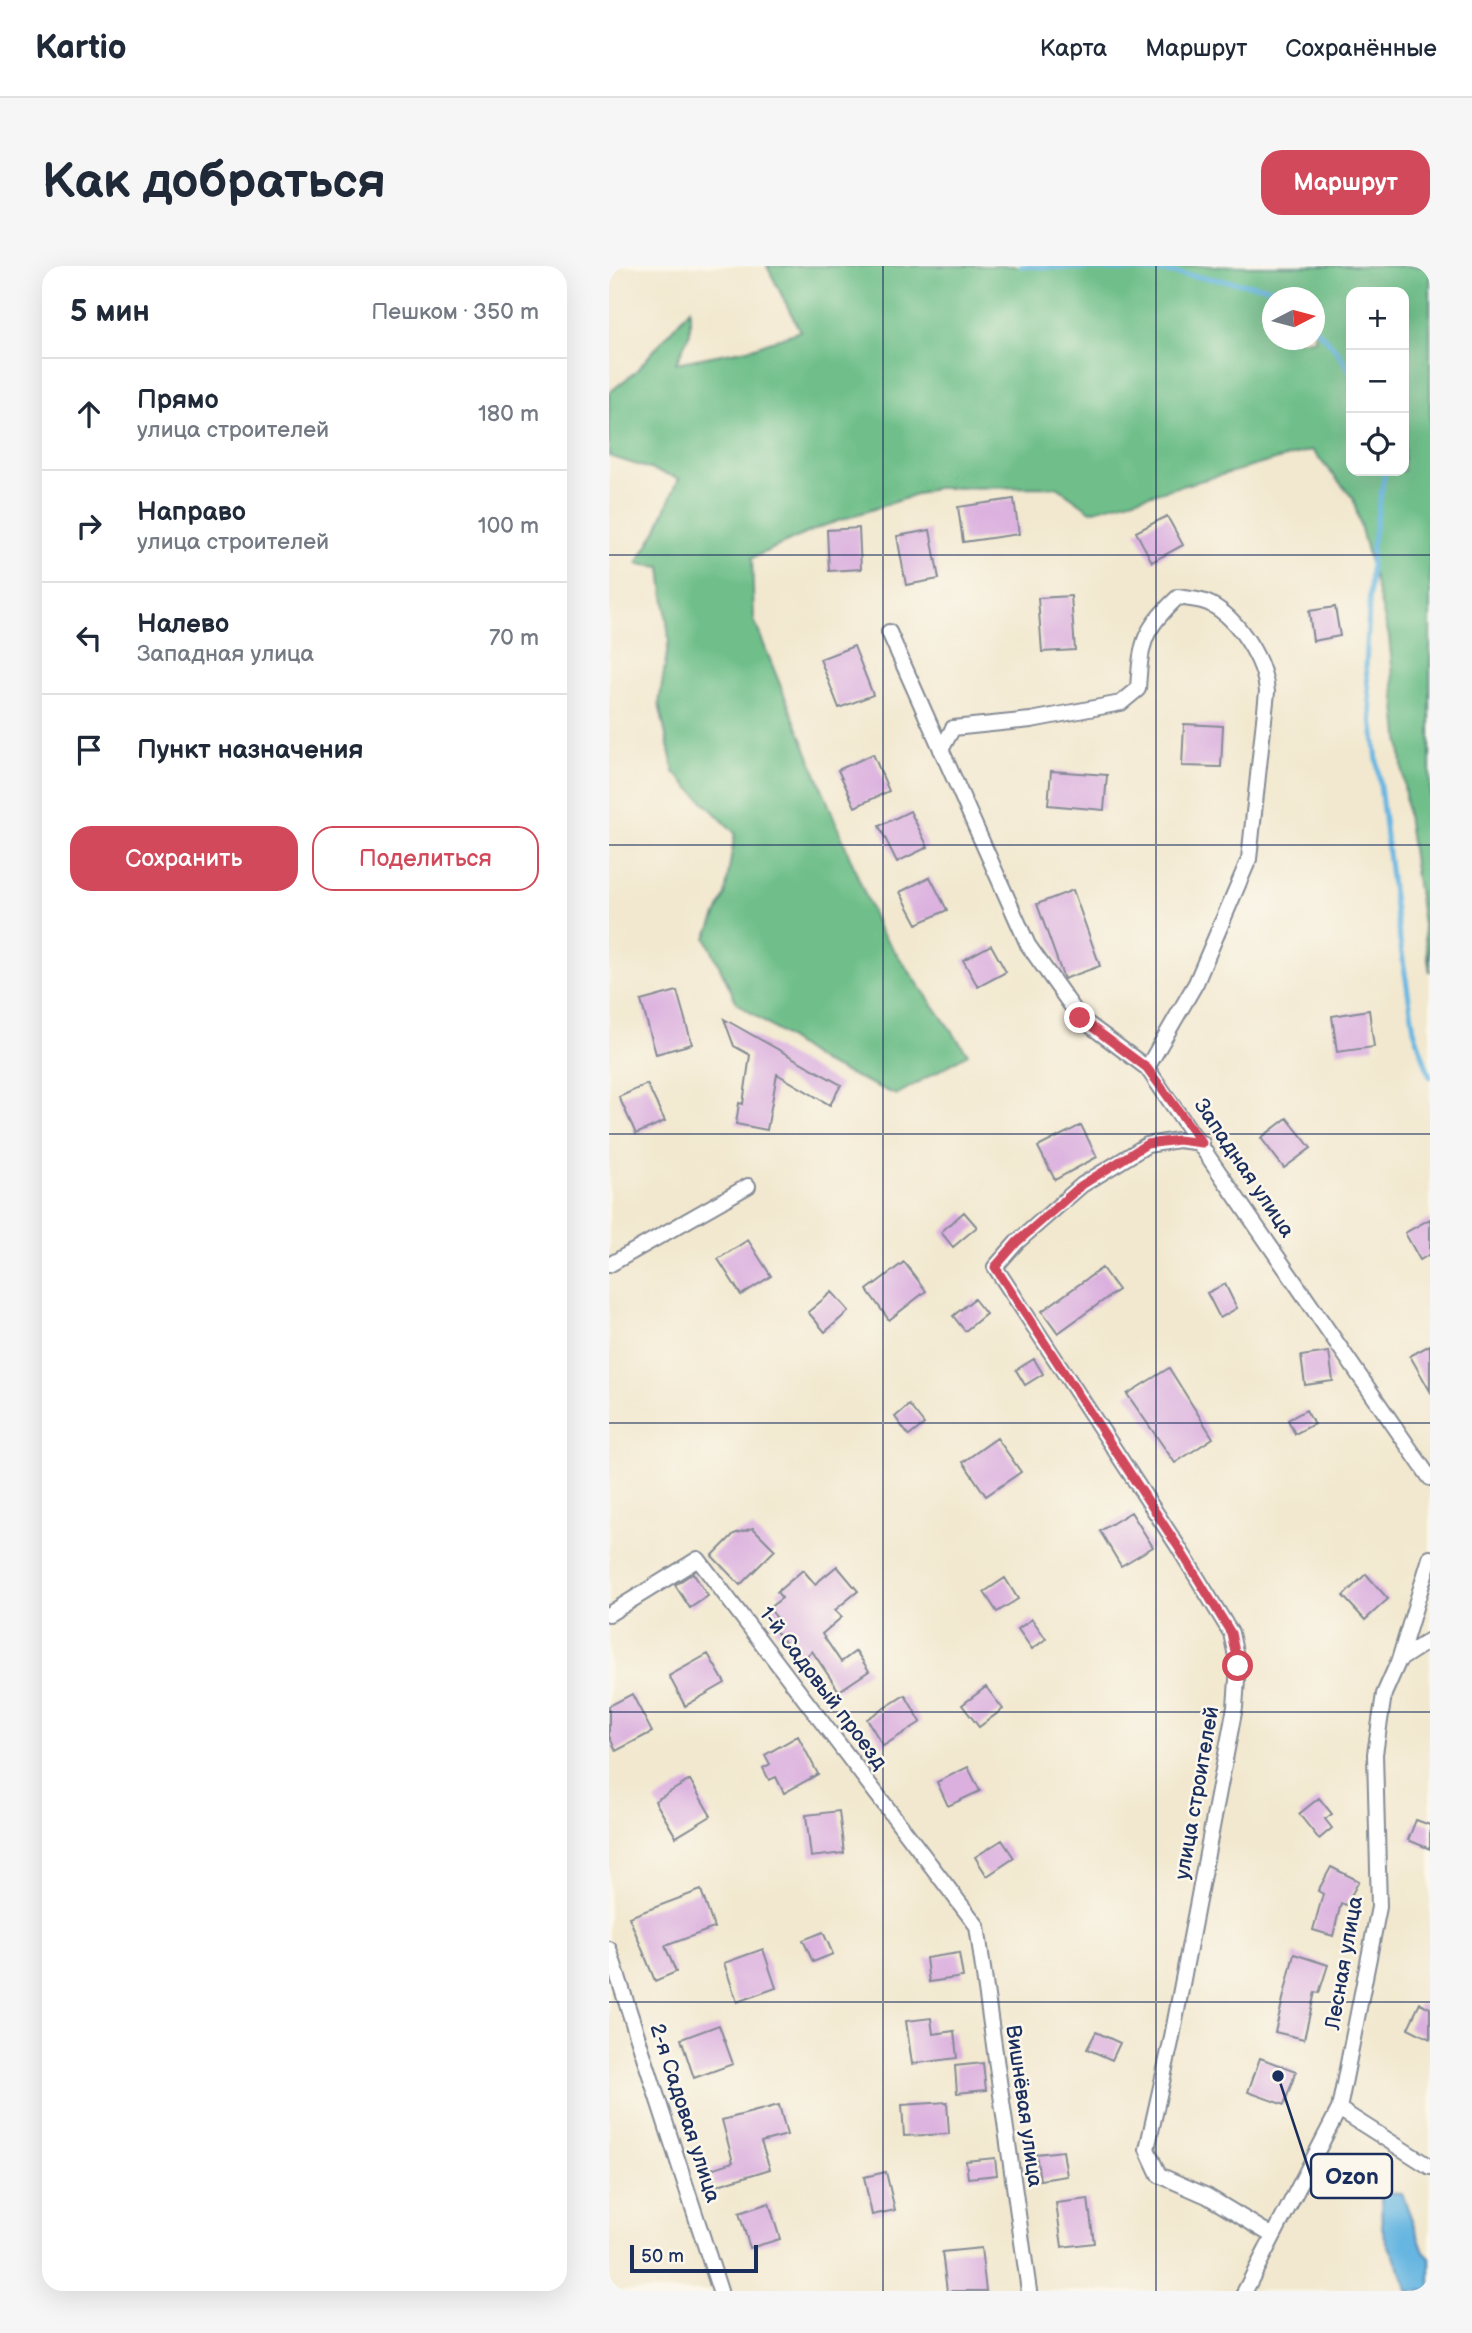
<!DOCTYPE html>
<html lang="ru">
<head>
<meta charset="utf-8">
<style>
  body { margin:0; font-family:"Balsamiq Sans",sans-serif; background:#f6f6f7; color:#1f2937 }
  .controls { position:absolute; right:21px; top:21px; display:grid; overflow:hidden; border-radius:14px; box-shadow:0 7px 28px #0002 }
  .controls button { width:63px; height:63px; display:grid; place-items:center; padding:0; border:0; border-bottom:2px solid #e0e1e3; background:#fff; color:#1f2937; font:35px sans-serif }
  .compass { position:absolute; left:653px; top:21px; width:63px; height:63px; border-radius:50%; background:#fff; box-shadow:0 7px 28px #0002; rotate:84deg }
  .scale { position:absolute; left:21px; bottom:18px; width:128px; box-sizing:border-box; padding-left:7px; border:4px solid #1b2f5e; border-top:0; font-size:19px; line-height:24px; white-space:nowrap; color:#1b2f5e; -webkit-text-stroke:5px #fbf7ec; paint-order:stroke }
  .stop { position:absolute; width:21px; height:21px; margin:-16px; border:5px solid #d1495b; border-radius:50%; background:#fff }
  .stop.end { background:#d1495b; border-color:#fff; box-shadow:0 2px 7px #0008 }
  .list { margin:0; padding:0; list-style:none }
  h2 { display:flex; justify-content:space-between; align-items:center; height:91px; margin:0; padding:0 28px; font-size:30px }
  h2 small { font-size:23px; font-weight:400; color:#747a83 }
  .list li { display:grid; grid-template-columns:46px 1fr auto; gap:21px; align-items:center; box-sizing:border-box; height:112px; padding:0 28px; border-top:2px solid #e0e1e3 }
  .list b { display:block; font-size:26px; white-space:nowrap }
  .list p { margin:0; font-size:23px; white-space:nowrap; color:#747a83 }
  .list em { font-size:23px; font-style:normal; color:#747a83 }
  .actions { display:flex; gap:14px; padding:21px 28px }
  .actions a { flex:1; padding:16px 0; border:2px solid #d1495b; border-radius:21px; text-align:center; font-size:24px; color:#d1495b }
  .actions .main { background:#d1495b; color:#fff }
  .icon { flex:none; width:38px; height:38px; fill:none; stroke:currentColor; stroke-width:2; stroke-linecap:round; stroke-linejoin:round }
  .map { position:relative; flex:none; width:821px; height:2025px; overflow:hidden; border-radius:21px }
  header { display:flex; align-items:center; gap:42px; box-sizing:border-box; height:98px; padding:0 35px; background:#fff; border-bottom:2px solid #e0e1e3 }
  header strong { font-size:33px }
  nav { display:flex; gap:38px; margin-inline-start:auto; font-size:24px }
  .intro { display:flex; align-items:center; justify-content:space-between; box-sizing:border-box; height:168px; padding:0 42px }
  h1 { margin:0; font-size:49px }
  .button { padding:18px 32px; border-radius:21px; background:#d1495b; color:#fff; font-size:24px; font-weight:700 }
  main { display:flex; gap:42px; padding:0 42px }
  aside { flex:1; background:#fff; border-radius:21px; box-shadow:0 7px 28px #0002 }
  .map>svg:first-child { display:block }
</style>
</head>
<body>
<header>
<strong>Kartio</strong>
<nav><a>Карта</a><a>Маршрут</a><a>Сохранённые</a></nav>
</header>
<div class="intro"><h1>Как добраться</h1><a class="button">Маршрут</a></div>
<main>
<aside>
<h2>5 мин<small>Пешком · 350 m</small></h2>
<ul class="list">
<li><svg class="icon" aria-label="ahead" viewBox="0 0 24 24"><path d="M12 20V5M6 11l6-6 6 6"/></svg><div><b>Прямо</b><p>улица строителей</p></div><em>180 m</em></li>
<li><svg class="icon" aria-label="right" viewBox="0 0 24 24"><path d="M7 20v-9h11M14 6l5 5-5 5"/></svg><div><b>Направо</b><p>улица строителей</p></div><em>100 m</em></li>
<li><svg class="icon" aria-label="left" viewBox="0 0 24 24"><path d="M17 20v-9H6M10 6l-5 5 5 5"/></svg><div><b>Налево</b><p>Западная улица</p></div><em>70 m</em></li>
<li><svg class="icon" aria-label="arrive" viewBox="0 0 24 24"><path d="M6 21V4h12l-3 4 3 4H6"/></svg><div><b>Пункт назначения</b></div></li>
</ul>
<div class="actions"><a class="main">Сохранить</a><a>Поделиться</a></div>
</aside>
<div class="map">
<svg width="821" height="2025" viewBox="0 0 821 2025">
  <rect width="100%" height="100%" fill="#fbf7ec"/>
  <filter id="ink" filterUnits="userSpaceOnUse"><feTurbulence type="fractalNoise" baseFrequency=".0143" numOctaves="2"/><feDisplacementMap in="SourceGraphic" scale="14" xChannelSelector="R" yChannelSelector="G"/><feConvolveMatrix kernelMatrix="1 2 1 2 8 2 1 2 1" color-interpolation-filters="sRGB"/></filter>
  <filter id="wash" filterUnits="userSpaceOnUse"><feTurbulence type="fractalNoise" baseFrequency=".00686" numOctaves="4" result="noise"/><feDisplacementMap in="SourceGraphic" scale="28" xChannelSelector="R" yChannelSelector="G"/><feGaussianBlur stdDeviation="1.57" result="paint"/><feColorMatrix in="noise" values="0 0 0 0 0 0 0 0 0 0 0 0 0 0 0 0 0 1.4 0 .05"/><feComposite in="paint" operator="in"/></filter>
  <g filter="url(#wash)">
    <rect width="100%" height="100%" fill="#f2e8cf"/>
    <path fill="#70bf8a" stroke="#467774" stroke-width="2" fill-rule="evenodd" d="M 158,0 L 821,0 L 821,706 L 798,549 L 780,370 L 744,232 L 703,184 L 482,245 L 448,221 L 327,222 L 211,261 L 143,292 L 145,354 L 270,663 L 359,788 L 287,829 L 213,796 L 128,737 L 97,672 L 116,629 L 126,567 L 65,506 L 50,438 L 60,374 L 52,301 L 28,298 L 48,263 L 70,212 L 0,190 L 0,127 L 27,105 L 81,43 L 81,67 L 67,97 L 143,82 L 191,65 ZM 795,26 L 795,205 L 742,205 L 742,26 ZM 664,32 L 706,32 L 706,74 L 664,74 Z"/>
    <path fill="#66b6e1" stroke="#4072a0" stroke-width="2" d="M 771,1926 L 793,1927 L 815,1986 L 821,1992 L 821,2025 L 798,2025 C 794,2001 781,1988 774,1965 C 771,1953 774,1939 771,1926 Z"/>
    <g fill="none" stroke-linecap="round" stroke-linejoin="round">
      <path stroke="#66b6e1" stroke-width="5" d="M 412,0 L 558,6 L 664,22 L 674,32
        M 706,62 L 725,81 L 742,106
        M 776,205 L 763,280 L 757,402 L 785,637 L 805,764 L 821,811"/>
    </g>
    <g id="blocks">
      <path fill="#dbb0df" d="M 405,233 L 410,268 L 354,276 L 349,241 Z
        M 558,250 L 574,279 L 543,296 L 527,266 Z
        M 250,262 L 252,303 L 220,305 L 218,264 Z
        M 321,264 L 330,313 L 297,319 L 288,270 Z
        M 462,330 L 466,384 L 433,386 L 429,332 Z
        M 726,341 L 731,370 L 704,375 L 700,345 Z
        M 245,380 L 264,429 L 230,442 L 211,393 Z
        M 575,458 L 614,460 L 612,501 L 573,500 Z
        M 264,488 L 280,525 L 246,541 L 229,504 Z
        M 442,505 L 498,509 L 495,544 L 439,539 Z
        M 301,545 L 319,581 L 288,596 L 270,560 Z
        M 321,611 L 338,644 L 308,658 L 291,626 Z
        M 464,624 L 491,700 L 455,713 L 428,638 Z
        M 382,679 L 397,706 L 369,721 L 354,694 Z
        M 68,725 L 83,778 L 47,788 L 32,735 Z
        M 760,744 L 765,781 L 728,786 L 723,750 Z
        M 115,753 L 232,819 L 221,839 L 168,808 L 158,864 L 127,858 L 130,837 L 134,838 L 141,789 L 125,780 Z
        M 38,818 L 56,855 L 27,868 L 10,831 Z
        M 678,852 L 702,882 L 675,902 L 652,872 Z
        M 472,859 L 488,891 L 446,914 L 429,881 Z
        M 355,946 L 368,961 L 344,981 L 332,966 Z
        M 821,953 L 821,988 L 811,994 L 796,967 Z
        M 139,974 L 162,1010 L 132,1029 L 109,993 Z
        M 295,996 L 317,1025 L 280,1054 L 258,1024 Z
        M 493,1002 L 509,1024 L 449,1067 L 433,1045 Z
        M 616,1018 L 628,1042 L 611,1052 L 598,1027 Z
        M 223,1026 L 240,1045 L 216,1066 L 199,1046 Z
        M 365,1033 L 377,1048 L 356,1065 L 344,1050 Z
        M 821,1079 L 821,1125 L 801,1090 Z
        M 720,1086 L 724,1115 L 696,1119 L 692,1090 Z
        M 425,1093 L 434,1108 L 416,1119 L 407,1104 Z
        M 560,1102 L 604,1172 L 566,1197 L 518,1128 Z
        M 300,1139 L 315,1158 L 300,1170 L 286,1151 Z
        M 697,1144 L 705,1158 L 686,1168 L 679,1154 Z
        M 388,1172 L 412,1206 L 377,1230 L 354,1196 Z
        M 522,1246 L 544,1281 L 512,1300 L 491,1265 Z
        M 144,1262 L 166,1284 L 131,1319 L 103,1290 L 125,1268 Z
        M 228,1300 L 249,1325 L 226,1344 L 233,1351 L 213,1368 L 232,1396 L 247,1385 L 260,1405 L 230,1425 L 203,1385 L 192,1395 L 164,1362 L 171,1356 L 160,1342 L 173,1332 L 168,1326 L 194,1304 L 206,1318 Z
        M 84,1307 L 99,1330 L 81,1342 L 66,1319 Z
        M 757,1308 L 779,1333 L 756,1354 L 734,1330 Z
        M 396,1312 L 409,1333 L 388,1346 L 375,1326 Z
        M 423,1353 L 437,1373 L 423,1383 L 409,1363 Z
        M 99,1388 L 116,1417 L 76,1440 L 60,1410 Z
        M 377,1421 L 394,1443 L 370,1461 L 353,1439 Z
        M 23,1428 L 43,1466 L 7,1485 L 0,1470 L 0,1440 Z
        M 296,1429 L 312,1456 L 274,1480 L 258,1453 Z
        M 189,1470 L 209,1508 L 175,1527 L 167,1511 L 160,1514 L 154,1502 L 161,1498 L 156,1489 Z
        M 359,1501 L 371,1525 L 339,1540 L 328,1516 Z
        M 81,1514 L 102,1550 L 67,1571 L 46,1535 Z
        M 710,1532 L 723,1548 L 716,1553 L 723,1562 L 710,1573 L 690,1548 Z
        M 230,1545 L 235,1587 L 202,1591 L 197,1549 Z
        M 807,1554 L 821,1559 L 821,1583 L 799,1574 Z
        M 393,1574 L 405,1592 L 378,1610 L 366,1591 Z
        M 722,1601 L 750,1615 L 737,1639 L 732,1637 L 724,1670 L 704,1664 L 714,1628 L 709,1625 Z
        M 92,1624 L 105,1662 L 56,1680 L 67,1706 L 46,1715 L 20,1651 Z
        M 214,1666 L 224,1688 L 204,1696 L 194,1674 Z
        M 154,1683 L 167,1722 L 128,1736 L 115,1697 Z
        M 350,1687 L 354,1711 L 320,1716 L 317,1692 Z
        M 685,1688 L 719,1699 L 710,1727 L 706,1726 L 695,1773 L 666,1766 Z
        M 811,1737 L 821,1742 L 821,1773 L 799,1762 Z
        M 322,1752 L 324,1768 L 345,1765 L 348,1792 L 303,1798 L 297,1755 Z
        M 110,1759 L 124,1798 L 85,1812 L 72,1773 Z
        M 487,1766 L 511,1777 L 503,1794 L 478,1783 Z
        M 651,1792 L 687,1805 L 675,1839 L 639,1826 Z
        M 374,1797 L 377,1824 L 348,1827 L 346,1800 Z
        M 338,1836 L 340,1868 L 295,1870 L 293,1839 Z
        M 170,1839 L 178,1869 L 152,1876 L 161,1903 L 106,1920 L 102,1903 L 124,1896 L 113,1854 Z
        M 454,1885 L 458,1910 L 431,1914 L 427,1888 Z
        M 386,1892 L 388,1909 L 359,1912 L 357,1895 Z
        M 277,1906 L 286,1944 L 263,1949 L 255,1911 Z
        M 479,1933 L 485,1977 L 453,1981 L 447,1937 Z
        M 160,1937 L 171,1973 L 141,1982 L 130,1947 Z
        M 372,1982 L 377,2025 L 338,2025 L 333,1986 Z"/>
    </g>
  </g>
  <g filter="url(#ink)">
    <use href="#blocks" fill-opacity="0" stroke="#868c96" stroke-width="2"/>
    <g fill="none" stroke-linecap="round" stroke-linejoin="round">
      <defs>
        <path id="minor" d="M 280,366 L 419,679 L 471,752 L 538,802 L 821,1212
          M 332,484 L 344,462 L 422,454 L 512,437 L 529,423 C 532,375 534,364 569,331 C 579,333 592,333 601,338 C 629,352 656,395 658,426 L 640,593 L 587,717 L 538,802
          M 593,877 L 569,874 L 538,879 L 473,919 L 408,976 L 386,1001 L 568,1279 L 622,1367 L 629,1400 L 626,1441 L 562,1776 L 538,1883 L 550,1909 L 598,1930 L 664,1970
          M 0,999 L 139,920
          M 0,1348 L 89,1293 L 368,1660 L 420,2025
          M 790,1394 L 821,1292
          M 0,1683 L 111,2025
          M 730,1843 L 821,1901
          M 636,2025 L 730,1843 L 770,1641 L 766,1488 L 775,1428 L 790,1394 L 821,1374"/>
      </defs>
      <use href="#minor" stroke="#868c96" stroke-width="18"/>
      <use href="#minor" stroke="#fff" stroke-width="14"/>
    </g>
  </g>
  <g fill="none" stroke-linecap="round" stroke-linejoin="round" filter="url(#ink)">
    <path stroke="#d1495b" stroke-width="9" d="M 471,752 L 538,802 L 593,877 L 569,874 L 538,878 L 473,919 L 408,976 L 386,1001 L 568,1279 L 622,1367 L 629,1400"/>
  </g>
  <path fill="none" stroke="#1b2f5e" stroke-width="2" stroke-opacity="0.55" d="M 274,0 L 274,2025M 547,0 L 547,2025M 0,289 L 821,289M 0,579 L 821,579M 0,868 L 821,868M 0,1157 L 821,1157M 0,1446 L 821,1446M 0,1736 L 821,1736"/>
  <g text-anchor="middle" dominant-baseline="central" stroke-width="5" stroke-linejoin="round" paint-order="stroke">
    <g font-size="21" fill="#1b2f5e" stroke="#fbf7ec">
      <text transform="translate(635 902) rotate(56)">Западная улица</text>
      <text transform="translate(214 1422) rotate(53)">1-й Садовый проезд</text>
      <text transform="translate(588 1527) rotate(-80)">улица строителей</text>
      <text transform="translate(735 1697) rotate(-80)">Лесная улица</text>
      <text transform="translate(415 1840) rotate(82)">Вишнёвая улица</text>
      <text transform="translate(76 1847) rotate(72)">2-я Садовая улица</text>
    </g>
  </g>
  <path fill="none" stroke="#1b2f5e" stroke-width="2.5" d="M669 1810L702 1910"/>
  <circle fill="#1b2f5e" stroke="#fbf7ec" stroke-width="2.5" cx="669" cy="1810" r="7"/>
  <rect fill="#fbf7ec" stroke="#1b2f5e" stroke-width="2.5" x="702" y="1888" width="81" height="44" rx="7"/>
  <g font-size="23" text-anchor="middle" font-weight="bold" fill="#1b2f5e">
    <text x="743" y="1918">Ozon</text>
  </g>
</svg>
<div class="controls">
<button>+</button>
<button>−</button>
<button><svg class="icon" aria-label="locate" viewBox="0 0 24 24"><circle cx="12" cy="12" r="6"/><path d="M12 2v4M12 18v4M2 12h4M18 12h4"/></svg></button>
</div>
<svg class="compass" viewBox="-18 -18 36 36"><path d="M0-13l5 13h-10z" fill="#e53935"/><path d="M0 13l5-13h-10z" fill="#747a83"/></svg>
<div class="scale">50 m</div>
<div class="stop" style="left:629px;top:1400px"></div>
<div class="stop end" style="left:471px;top:752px"></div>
</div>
</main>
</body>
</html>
